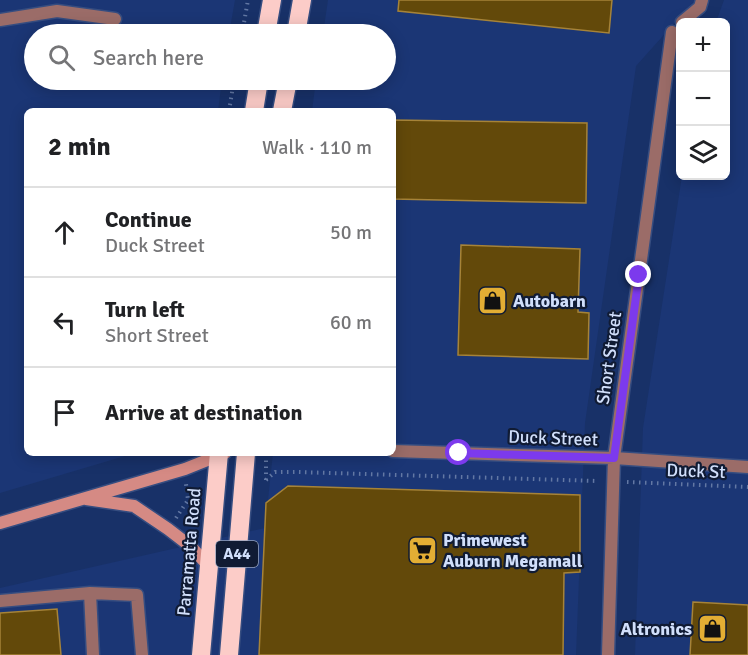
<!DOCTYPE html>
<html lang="en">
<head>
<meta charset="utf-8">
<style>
  body { margin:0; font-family:Signika,sans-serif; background:#f6f6f6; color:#202124 }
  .controls { position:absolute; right:18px; top:18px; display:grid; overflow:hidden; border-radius:9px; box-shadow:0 3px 15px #0003 }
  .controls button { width:54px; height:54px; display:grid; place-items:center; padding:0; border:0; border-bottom:2px solid #e0e0e0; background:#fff; color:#202124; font:30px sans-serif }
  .stop { position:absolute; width:18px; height:18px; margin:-14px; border:4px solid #7c3aed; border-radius:50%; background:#fff }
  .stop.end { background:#7c3aed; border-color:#fff; box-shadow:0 2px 6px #0008 }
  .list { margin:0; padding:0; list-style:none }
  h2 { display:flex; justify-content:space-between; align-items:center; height:78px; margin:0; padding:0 24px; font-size:26px }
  h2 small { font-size:20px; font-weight:400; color:#757577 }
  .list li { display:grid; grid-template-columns:39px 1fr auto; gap:18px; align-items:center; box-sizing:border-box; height:90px; padding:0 24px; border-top:2px solid #e0e0e0 }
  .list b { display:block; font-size:22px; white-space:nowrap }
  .list p { margin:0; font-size:20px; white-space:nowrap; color:#757577 }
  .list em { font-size:20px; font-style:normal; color:#757577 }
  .icon { flex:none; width:33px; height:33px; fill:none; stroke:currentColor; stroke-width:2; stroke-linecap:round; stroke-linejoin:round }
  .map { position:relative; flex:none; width:748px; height:655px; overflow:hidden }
  .search { position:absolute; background:#fff; box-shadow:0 3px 15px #0003; left:24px; top:24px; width:372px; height:66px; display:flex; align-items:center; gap:15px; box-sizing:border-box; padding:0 21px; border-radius:33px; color:#757577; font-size:22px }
  .panel { position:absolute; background:#fff; box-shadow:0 3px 15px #0003; left:24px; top:108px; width:372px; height:348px; border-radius:9px }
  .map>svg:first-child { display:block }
</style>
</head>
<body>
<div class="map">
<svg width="748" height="655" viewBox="0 0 748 655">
  <rect width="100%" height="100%" fill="#183168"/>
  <path fill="#1b3675" d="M 0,0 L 235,0 L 229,34 L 34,34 L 34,80 L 222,80 L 218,111 L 27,111 L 27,453 L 135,453 L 0,493 Z
    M 328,0 L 695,0 L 636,66 L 585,423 L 576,655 L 0,655 L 0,588 L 265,528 L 273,453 L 393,453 L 393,111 L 312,111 L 316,80 L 386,80 L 386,34 L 323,34 Z
    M 724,0 L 748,0 L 748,655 L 635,655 L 643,428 L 682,176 L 726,176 L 726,22 L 716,22 Z"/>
  <path fill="#63490a" stroke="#a68338" stroke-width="1.5" d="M 399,0 L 612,0 L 609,33 L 398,11 Z
    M 393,120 L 587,123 L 586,203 L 393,199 Z
    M 461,245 L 580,249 L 578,312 L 589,313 L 588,359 L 458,355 Z
    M 288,486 L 580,495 L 580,572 L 564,573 L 563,655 L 259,655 L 266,503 Z
    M 693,602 L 748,605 L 748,655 L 690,655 Z
    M 57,609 L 61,655 L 0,655 L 0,613 Z"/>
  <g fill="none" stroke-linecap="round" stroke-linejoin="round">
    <defs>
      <path id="lane" d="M 0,20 L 57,11 L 115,19
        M 682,22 L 700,7 L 702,0
        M 90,593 L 137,595 L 142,655
        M 0,601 L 90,593 L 93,655"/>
      <path id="street" d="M 393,451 L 614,458 L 748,467
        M 608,655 L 614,458 L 672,32"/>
      <path id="secondary" d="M 86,499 L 134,506 L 168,529 L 190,546 L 208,565
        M 0,523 L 185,469 L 225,453"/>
      <path id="highway" d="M 266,34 L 272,0
        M 296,34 L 302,0
        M 254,111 L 259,80
        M 282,111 L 288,80
        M 201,655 L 219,453
        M 229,655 L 246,453"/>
    </defs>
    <use href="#lane" stroke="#364d80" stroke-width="15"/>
    <use href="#street" stroke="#364d80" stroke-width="15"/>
    <use href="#secondary" stroke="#364d80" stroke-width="15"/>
    <use href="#highway" stroke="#364d80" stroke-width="21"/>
    <path stroke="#6378a4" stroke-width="4" stroke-dasharray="1.5 4.5" stroke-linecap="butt" d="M 242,34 L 248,0
      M 229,111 L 234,80
      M 266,480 L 275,472 L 297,472 L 598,481
      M 266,480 L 266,457
      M 627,482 L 748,487
      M 176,518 L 188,500 L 186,484"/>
    <use href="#lane" stroke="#9b6c68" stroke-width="12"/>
    <use href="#street" stroke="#9b6c68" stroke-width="12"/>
    <use href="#secondary" stroke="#d58a84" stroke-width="12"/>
    <use href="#highway" stroke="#fcccc8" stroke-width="18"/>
  </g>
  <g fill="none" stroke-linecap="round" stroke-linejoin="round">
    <path stroke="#7c3aed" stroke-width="8" d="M 459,453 L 614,458 L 639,275"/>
  </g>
  <defs>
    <symbol id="shop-square" viewBox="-11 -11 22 22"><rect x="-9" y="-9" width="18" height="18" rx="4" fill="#e3ae34" stroke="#101b34"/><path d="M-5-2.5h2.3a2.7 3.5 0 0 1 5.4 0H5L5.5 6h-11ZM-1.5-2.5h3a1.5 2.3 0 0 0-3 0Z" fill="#111"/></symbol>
    <symbol id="supermarket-square" viewBox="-11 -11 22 22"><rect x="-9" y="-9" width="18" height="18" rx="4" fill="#e3ae34" stroke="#101b34"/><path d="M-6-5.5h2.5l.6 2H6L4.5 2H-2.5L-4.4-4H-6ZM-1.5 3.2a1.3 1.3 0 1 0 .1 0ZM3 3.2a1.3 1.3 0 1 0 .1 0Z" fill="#111"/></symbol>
  </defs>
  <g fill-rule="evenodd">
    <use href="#shop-square" x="476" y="284" width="33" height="33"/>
    <use href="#supermarket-square" x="406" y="534" width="33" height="33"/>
    <use href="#shop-square" x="696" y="612" width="33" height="33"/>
  </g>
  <g text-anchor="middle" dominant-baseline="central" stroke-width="4.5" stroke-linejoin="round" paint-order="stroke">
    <rect fill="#101b34" stroke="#97a4bf" stroke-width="1.5" x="216" y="541" width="42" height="26" rx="4.5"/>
    <g font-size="16" font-weight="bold" fill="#d1dffb">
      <text x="237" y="554">A44</text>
    </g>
    <g font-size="18" font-weight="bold" fill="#d1dffb" stroke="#101b34" text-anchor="start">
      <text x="513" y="301">Autobarn</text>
      <text x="443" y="540">Primewest<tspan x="443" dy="21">Auburn Megamall</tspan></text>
      <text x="692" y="629" text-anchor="end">Altronics</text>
    </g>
    <g font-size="18" fill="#d1dffb" stroke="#101b34">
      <text transform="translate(609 358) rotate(-82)">Short Street</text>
      <text transform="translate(553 438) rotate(2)">Duck Street</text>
      <text transform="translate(696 471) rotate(2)">Duck St</text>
      <text transform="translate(189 552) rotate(-85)">Parramatta Road</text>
    </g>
  </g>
</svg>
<div class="controls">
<button>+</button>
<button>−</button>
<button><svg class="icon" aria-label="layers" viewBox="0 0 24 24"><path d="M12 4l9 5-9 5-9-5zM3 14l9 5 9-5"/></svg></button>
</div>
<div class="stop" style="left:459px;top:453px"></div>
<div class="stop end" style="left:639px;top:275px"></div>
<div class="search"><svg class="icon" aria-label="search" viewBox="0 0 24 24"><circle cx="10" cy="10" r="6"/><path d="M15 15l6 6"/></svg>Search here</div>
<section class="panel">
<h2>2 min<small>Walk · 110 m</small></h2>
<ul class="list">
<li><svg class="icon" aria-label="ahead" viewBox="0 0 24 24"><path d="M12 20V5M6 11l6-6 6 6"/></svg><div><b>Continue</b><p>Duck Street</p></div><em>50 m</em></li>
<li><svg class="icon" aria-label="left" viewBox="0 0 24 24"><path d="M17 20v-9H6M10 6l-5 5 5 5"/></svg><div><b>Turn left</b><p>Short Street</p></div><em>60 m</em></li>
<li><svg class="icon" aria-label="arrive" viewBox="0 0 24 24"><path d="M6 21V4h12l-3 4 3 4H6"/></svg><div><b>Arrive at destination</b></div></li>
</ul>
</section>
</div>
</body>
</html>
